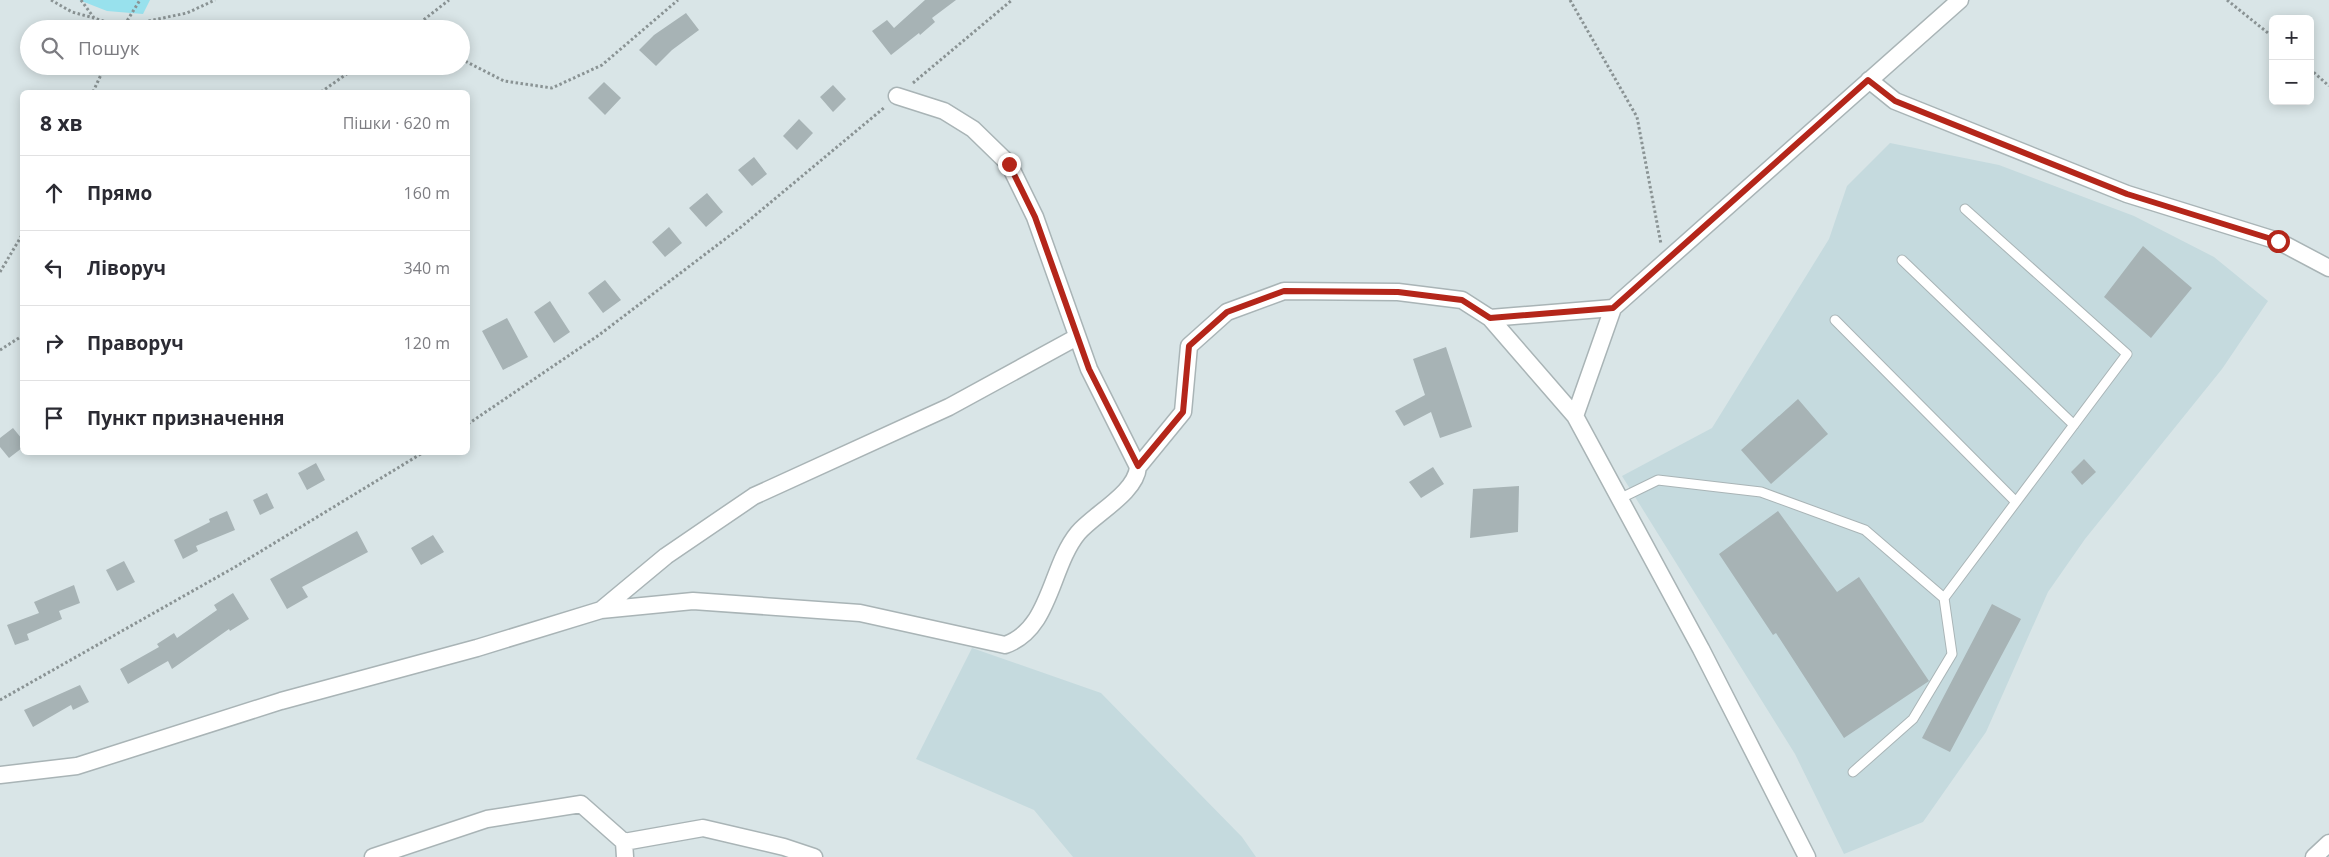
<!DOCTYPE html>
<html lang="uk">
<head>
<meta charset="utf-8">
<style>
  body { margin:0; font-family:"Open Sans",sans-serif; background:#f7f7f7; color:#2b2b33 }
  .controls { position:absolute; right:15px; top:15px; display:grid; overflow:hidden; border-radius:8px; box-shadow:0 2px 12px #0003 }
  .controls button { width:45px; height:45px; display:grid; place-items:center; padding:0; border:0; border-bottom:1px solid #e1e1e2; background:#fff; color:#2b2b33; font:25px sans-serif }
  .stop { position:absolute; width:15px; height:15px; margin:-11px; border:4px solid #b4261a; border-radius:50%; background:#fff }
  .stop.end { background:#b4261a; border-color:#fff; box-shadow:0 1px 5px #0008 }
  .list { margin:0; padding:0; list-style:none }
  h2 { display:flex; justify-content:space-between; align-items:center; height:65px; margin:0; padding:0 20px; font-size:21px }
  h2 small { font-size:16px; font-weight:400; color:#7c7c81 }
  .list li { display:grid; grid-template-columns:32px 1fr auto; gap:15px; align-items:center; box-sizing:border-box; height:75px; padding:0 20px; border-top:1px solid #e1e1e2 }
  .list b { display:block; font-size:19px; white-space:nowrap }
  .list em { font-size:16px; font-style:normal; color:#7c7c81 }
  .icon { flex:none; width:28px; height:28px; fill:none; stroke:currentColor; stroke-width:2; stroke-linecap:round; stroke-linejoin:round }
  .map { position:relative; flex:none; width:2329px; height:857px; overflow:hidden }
  .search { position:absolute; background:#fff; box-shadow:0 2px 12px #0003; left:20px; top:20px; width:450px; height:55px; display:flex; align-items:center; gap:12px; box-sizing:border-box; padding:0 18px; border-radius:28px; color:#7c7c81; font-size:19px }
  .panel { position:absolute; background:#fff; box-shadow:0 2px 12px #0003; left:20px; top:90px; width:450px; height:365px; border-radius:8px }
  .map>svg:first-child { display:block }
</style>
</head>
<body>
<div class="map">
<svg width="2329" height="857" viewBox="0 0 2329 857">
  <rect width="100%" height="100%" fill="#d9e5e7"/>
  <path fill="#c5dade" d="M 1890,143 L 1999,165 L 2134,216 L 2214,257 L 2268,301 L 2222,369 L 2085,539 L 2048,592 L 1986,732 L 1923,822 L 1844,854 L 1795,754 L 1622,476 L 1712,428 L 1829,239 L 1847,186 Z
    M 972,648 L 1101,693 L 1242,837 L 1256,857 L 1073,857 L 1034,810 L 916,759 Z"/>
  <path fill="#98e1ed" d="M 79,0 L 150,0 L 143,14 L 107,11 Z"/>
  <path fill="#a7b3b5" d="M 925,0 L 956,0 L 932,18 L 935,22 L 920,35 L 919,33 L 891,55 L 872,31 L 887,20 L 894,28 Z
    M 686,13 L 699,30 L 672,50 L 656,66 L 639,50 L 654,35 Z
    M 604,82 L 621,98 L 605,115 L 588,98 Z
    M 833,85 L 846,99 L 833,112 L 820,97 Z
    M 799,119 L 813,133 L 797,150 L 783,136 Z
    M 754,157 L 767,174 L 752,186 L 738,170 Z
    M 707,193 L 723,212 L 706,227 L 689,208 Z
    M 669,227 L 682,243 L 665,257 L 652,242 Z
    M 2143,246 L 2192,288 L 2151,338 L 2104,297 Z
    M 605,280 L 621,300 L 603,313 L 588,293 Z
    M 550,301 L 570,332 L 554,343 L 534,312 Z
    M 507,318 L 528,357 L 503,370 L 482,331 Z
    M 1446,347 L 1472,427 L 1440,438 L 1431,412 L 1404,426 L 1395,411 L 1425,395 L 1413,359 Z
    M 1798,399 L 1828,434 L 1771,484 L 1741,450 Z
    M 13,428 L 22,439 L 22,448 L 9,458 L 0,447 L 0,438 Z
    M 2084,459 L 2096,472 L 2082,485 L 2071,472 Z
    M 316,463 L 325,480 L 307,490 L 298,473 Z
    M 1433,467 L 1444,484 L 1421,498 L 1409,482 Z
    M 1519,486 L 1518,532 L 1470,538 L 1473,489 Z
    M 267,493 L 274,508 L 260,515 L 253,500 Z
    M 227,511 L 235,530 L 196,546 L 198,551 L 183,559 L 174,540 L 210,522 L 209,519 Z
    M 1778,511 L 1837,592 L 1859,577 L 1929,681 L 1844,738 L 1776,633 L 1773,635 L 1719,554 Z
    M 357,531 L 368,552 L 302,587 L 308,597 L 287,609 L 270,579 Z
    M 433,535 L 444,552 L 421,565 L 411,548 Z
    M 124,561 L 135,582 L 117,591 L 106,570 Z
    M 74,585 L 80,603 L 59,611 L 62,619 L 27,634 L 29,640 L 15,645 L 7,625 L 39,613 L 34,602 Z
    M 233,593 L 249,619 L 230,631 L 229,629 L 172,669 L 168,661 L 128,684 L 120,669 L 159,647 L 157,644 L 174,633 L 177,638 L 217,610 L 214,605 Z
    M 1992,604 L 2021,619 L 1950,752 L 1922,738 Z
    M 80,685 L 89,702 L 73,710 L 71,705 L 33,727 L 24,710 Z"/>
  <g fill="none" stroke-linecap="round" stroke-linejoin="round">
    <defs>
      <path id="lane" d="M 1902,260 L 2074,425
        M 1835,320 L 2016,502
        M 1619,499 L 1658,480 L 1761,492 L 1865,530 L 1944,598 L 1952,654 L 1913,719 L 1853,772
        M 1944,598 L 2127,354 L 1965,209"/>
      <path id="street" d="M 1869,80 L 1895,101 L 2127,194 L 2278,241 L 2329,268
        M 1490,318 L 1613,308
        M 1138,467 L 1183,412 L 1189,346 L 1227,312 L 1284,291 L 1398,292 L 1462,300 L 1490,318 L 1575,416
        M 601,610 L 666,556 L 754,496 L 949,407 L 1077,337
        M 0,775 L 77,766 L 281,701 L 477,648 L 601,610 L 693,601 L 860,613 L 1005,645 C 1051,629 1050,567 1078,533 C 1094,514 1136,493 1138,467 L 1089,369 L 1035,217 L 1009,164 L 973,129 L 944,111 L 897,96
        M 624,842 L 625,857
        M 373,857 L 487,819 L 581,804 L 624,842 L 703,828 L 784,847 L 814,857
        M 1807,857 L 1701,649 L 1575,416 L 1613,308 L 1960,0
        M 2314,857 L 2329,843"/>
    </defs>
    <use href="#lane" stroke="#a9b4b6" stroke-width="11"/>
    <use href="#street" stroke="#a9b4b6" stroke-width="19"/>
    <path stroke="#8a9394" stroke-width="3" stroke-dasharray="2.5 2.5" stroke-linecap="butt" d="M 51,0 L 72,12 L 94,18
      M 81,0 L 94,18 L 128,29
      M 1570,0 L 1637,117 L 1661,244
      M 2227,0 L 2273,37
      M 124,26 L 187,13 L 215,0
      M 122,29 L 140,0
      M 412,29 L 449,0
      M 461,59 L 504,81 L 552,88 L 602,65 L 678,0
      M 2310,69 L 2329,86
      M 913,83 L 1012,0
      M 93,92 L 105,66
      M 321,92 L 358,66
      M 0,272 L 22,235
      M 0,350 L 22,336
      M 468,424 L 599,335 L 741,227 L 885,107
      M 0,700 L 235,567 L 424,452"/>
    <use href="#lane" stroke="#fff" stroke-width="9"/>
    <use href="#street" stroke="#fff" stroke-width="16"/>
  </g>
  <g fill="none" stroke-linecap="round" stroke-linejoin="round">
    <path stroke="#b4261a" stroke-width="6" d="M 1009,164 L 1035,217 L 1089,369 L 1138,466 L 1183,412 L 1189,346 L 1227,312 L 1284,291 L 1398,292 L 1462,300 L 1490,318 L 1613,308 L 1868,80 L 1895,101 L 2127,194 L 2278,241"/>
  </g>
</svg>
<div class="controls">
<button>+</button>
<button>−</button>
</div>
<div class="stop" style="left:2278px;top:241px"></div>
<div class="stop end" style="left:1009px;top:164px"></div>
<div class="search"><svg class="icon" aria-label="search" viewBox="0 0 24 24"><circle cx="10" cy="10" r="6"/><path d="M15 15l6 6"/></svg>Пошук</div>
<section class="panel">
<h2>8 хв<small>Пішки · 620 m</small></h2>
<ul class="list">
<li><svg class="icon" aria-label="ahead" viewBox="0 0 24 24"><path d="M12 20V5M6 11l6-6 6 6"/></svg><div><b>Прямо</b></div><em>160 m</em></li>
<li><svg class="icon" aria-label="left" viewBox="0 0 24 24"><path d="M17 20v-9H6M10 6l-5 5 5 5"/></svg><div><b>Ліворуч</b></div><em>340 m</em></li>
<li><svg class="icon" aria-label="right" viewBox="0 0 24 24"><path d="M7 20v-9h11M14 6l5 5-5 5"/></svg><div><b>Праворуч</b></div><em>120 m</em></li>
<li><svg class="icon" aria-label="arrive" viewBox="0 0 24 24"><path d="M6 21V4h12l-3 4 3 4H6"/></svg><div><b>Пункт призначення</b></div></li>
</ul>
</section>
</div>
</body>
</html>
